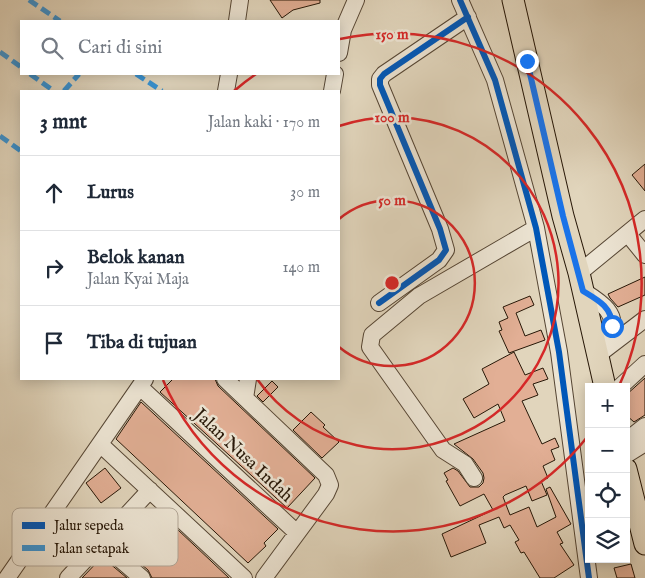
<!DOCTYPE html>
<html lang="id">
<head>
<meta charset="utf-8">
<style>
  body { margin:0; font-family:"IM FELL English",serif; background:#f6f6f7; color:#1f2937 }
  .controls { position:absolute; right:15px; bottom:15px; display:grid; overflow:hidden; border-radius:0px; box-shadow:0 2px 12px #0003 }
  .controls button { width:45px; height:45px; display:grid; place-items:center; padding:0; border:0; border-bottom:1px solid #e0e1e3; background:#fff; color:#1f2937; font:25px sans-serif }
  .stop { position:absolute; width:15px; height:15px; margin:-11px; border:4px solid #1a73e8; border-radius:50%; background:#fff }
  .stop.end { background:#1a73e8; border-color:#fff; box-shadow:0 1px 5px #0008 }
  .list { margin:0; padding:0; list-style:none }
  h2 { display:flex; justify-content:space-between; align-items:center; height:65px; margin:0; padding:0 20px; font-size:21px }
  h2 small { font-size:16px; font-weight:400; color:#747a83 }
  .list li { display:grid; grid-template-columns:32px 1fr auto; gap:15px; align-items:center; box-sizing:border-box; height:75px; padding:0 20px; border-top:1px solid #e0e1e3 }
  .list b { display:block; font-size:19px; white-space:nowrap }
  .list p { margin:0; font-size:16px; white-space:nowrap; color:#747a83 }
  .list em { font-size:16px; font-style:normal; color:#747a83 }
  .icon { flex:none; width:28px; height:28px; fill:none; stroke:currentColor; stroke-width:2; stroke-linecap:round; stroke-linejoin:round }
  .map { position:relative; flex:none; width:645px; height:578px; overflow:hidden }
  .search { position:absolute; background:#fff; box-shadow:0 2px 12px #0003; left:20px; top:20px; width:320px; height:55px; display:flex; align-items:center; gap:12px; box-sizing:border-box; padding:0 18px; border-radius:0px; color:#747a83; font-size:19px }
  .panel { position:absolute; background:#fff; box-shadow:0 2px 12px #0003; left:20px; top:90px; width:320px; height:290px; border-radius:0px }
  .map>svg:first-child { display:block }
</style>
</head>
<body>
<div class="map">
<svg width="645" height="578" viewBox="0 0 645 578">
  <rect width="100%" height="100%" fill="#e1d5bc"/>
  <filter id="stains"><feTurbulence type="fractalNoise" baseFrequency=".004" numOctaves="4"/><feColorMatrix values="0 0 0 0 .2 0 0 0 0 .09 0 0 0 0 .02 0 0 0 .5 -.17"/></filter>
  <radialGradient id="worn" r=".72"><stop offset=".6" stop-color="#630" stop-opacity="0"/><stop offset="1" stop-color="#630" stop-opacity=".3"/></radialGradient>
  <path fill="#e2af95" stroke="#271707" d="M 270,0 L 320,0 L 320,3 L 293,10 L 282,18 Z
    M 645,164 L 645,191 L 632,175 Z
    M 645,277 L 645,295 L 618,307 L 610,298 L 608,294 Z
    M 530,296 L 534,305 L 516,313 L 525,336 L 541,330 L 545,340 L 509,353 L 499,331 L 502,330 L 499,322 L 508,318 L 503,307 Z
    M 514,352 L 525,375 L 543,368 L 548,379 L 533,384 L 538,395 L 522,401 L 542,444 L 555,438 L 559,447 L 551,450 L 555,460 L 543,466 L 548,478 L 541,481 L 547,495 L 532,501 L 526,486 L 505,495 L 503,497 L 510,515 L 529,507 L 537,527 L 556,517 L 546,489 L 550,487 L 571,524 L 557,532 L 563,543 L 560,544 L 574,565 L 554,578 L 540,578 L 524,552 L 521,553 L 515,542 L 519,540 L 510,525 L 504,528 L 499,517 L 479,525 L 486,543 L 451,557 L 442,534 L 493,510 L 484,494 L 460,506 L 446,481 L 448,480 L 444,473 L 453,468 L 458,471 L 470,487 L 479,487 L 483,483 L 484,478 L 483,473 L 473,459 L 454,444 L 505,421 L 498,404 L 474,418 L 463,399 L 489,384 L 482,369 Z
    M 645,378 L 645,415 L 634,422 L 626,415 L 626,395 Z
    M 173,379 L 215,379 L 218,386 L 315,478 L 287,508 L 160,392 Z
    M 272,381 L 278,387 L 263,402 L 257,396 Z
    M 141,402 L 278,529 L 264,543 L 266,546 L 248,563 L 116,439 Z
    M 311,412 L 325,425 L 323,427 L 339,442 L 322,458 L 293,430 Z
    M 105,468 L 121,488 L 101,503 L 86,483 Z
    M 160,513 L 229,578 L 152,578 L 148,570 L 115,542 L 134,522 L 143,531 Z
    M 102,557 L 127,578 L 82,578 Z
    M 631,564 L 635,578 L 617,578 L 614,568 Z"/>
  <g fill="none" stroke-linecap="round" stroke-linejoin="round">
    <defs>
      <path id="minor" d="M 460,0 L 495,80 L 536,228 L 559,352 L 589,578
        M 237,21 L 240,0
        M 339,53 L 343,30 L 356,0
        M 226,91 L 229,74
        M 332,91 L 335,74
        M 628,234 L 645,255
        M 579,273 L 645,219
        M 583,291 C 597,300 621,313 609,334 C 606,339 600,344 596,348
        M 379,303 L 439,260 L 446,250 L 440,229 L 380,85 L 380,79 L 384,74 L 468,17
        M 603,351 L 645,319
        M 225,379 L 326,475 L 330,485 L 326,494 L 264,578
        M 140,387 L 297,533
        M 620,387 L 645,364
        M 245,398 L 248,379
        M 626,441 L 645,426
        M 100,444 L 244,578
        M 626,455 L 645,443
        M 474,478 L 465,464 L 443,450 L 370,347 L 372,335 L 419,296 L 536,228
        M 101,543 L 142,578
        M 7,578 L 145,379
        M 68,578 L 150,490"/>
      <path id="major" d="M 513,0 L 563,216 L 579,273 L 605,387
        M 626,469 L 645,544"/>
    </defs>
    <use href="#minor" stroke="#564634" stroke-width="18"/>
    <use href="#major" stroke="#271707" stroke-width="23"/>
    <use href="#minor" stroke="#ece4d3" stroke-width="16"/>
    <use href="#major" stroke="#e1d5bc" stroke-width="21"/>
    <path stroke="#3b93d1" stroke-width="5" stroke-dasharray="10 5" stroke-linecap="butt" d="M 29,0 L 60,21
      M 0,52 L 21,67
      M 30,74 L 54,91
      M 136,74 L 162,91
      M 64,91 L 79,74
      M 0,136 L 21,151"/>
    <defs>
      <path id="cycleway" d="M 460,0 L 495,80 L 536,228 L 559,352 L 589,578
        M 379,303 L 439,260 L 446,250 L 440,229 L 380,85 L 380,79 L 384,74 L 468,17"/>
    </defs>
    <use href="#cycleway" stroke="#ece4d3" stroke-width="9"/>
    <use href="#cycleway" stroke="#0057b8" stroke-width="6"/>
  </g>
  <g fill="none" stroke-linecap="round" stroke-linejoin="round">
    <path stroke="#1a73e8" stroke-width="6" d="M 527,61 L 563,216 L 583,291 C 598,300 612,307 612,326"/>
  </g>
  <g fill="none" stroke="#d62828" stroke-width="2.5">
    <path d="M339 219A83 83 0 1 1 339 347"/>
    <path d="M339 126A166 166 0 1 1 257 379"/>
    <path d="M588 436A249 249 0 0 1 163 380M234 91A249 249 0 0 1 256 74M340 39A249 249 0 0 1 619 386"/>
  </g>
  <g text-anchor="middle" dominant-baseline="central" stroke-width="5" stroke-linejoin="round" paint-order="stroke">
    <g font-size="18" fill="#271707" stroke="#ece4d3">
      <text transform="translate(243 456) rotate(43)">Jalan Nusa Indah</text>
    </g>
  </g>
  <rect x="12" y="508" width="166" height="58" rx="8" fill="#ece4d3" stroke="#b1a696" stroke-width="1"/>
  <rect x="22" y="522" width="23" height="7" fill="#0057b8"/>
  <rect x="22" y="545" width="23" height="6" fill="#3b93d1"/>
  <g font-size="14" fill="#271707">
    <text x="54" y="530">Jalur sepeda</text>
    <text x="54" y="553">Jalan setapak</text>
  </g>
  <circle cx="392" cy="283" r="8" fill="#d62828" stroke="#ece4d3" stroke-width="2.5"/>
  <g font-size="15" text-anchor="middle" font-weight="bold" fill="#d62828" stroke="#ece4d3" stroke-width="5" stroke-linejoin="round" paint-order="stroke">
    <text x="392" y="39">150 m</text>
    <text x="392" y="122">100 m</text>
    <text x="392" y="205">50 m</text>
  </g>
  <rect width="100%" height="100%" filter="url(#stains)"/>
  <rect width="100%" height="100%" fill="url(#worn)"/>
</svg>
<div class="controls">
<button>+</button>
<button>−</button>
<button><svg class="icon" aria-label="locate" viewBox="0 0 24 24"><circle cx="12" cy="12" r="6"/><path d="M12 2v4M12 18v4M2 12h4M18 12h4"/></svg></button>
<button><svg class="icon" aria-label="layers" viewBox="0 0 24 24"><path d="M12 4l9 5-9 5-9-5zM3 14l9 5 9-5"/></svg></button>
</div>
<div class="stop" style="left:612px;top:326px"></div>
<div class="stop end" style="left:527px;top:61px"></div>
<div class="search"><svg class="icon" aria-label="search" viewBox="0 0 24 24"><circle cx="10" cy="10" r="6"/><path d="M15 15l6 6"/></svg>Cari di sini</div>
<section class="panel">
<h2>3 mnt<small>Jalan kaki · 170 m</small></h2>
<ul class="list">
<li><svg class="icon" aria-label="ahead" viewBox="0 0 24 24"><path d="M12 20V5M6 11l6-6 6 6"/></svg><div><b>Lurus</b></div><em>30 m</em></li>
<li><svg class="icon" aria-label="right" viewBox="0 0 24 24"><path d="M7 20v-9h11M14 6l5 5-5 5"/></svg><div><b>Belok kanan</b><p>Jalan Kyai Maja</p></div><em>140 m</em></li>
<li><svg class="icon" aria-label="arrive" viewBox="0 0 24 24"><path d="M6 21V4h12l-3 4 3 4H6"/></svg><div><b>Tiba di tujuan</b></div></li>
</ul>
</section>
</div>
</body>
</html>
